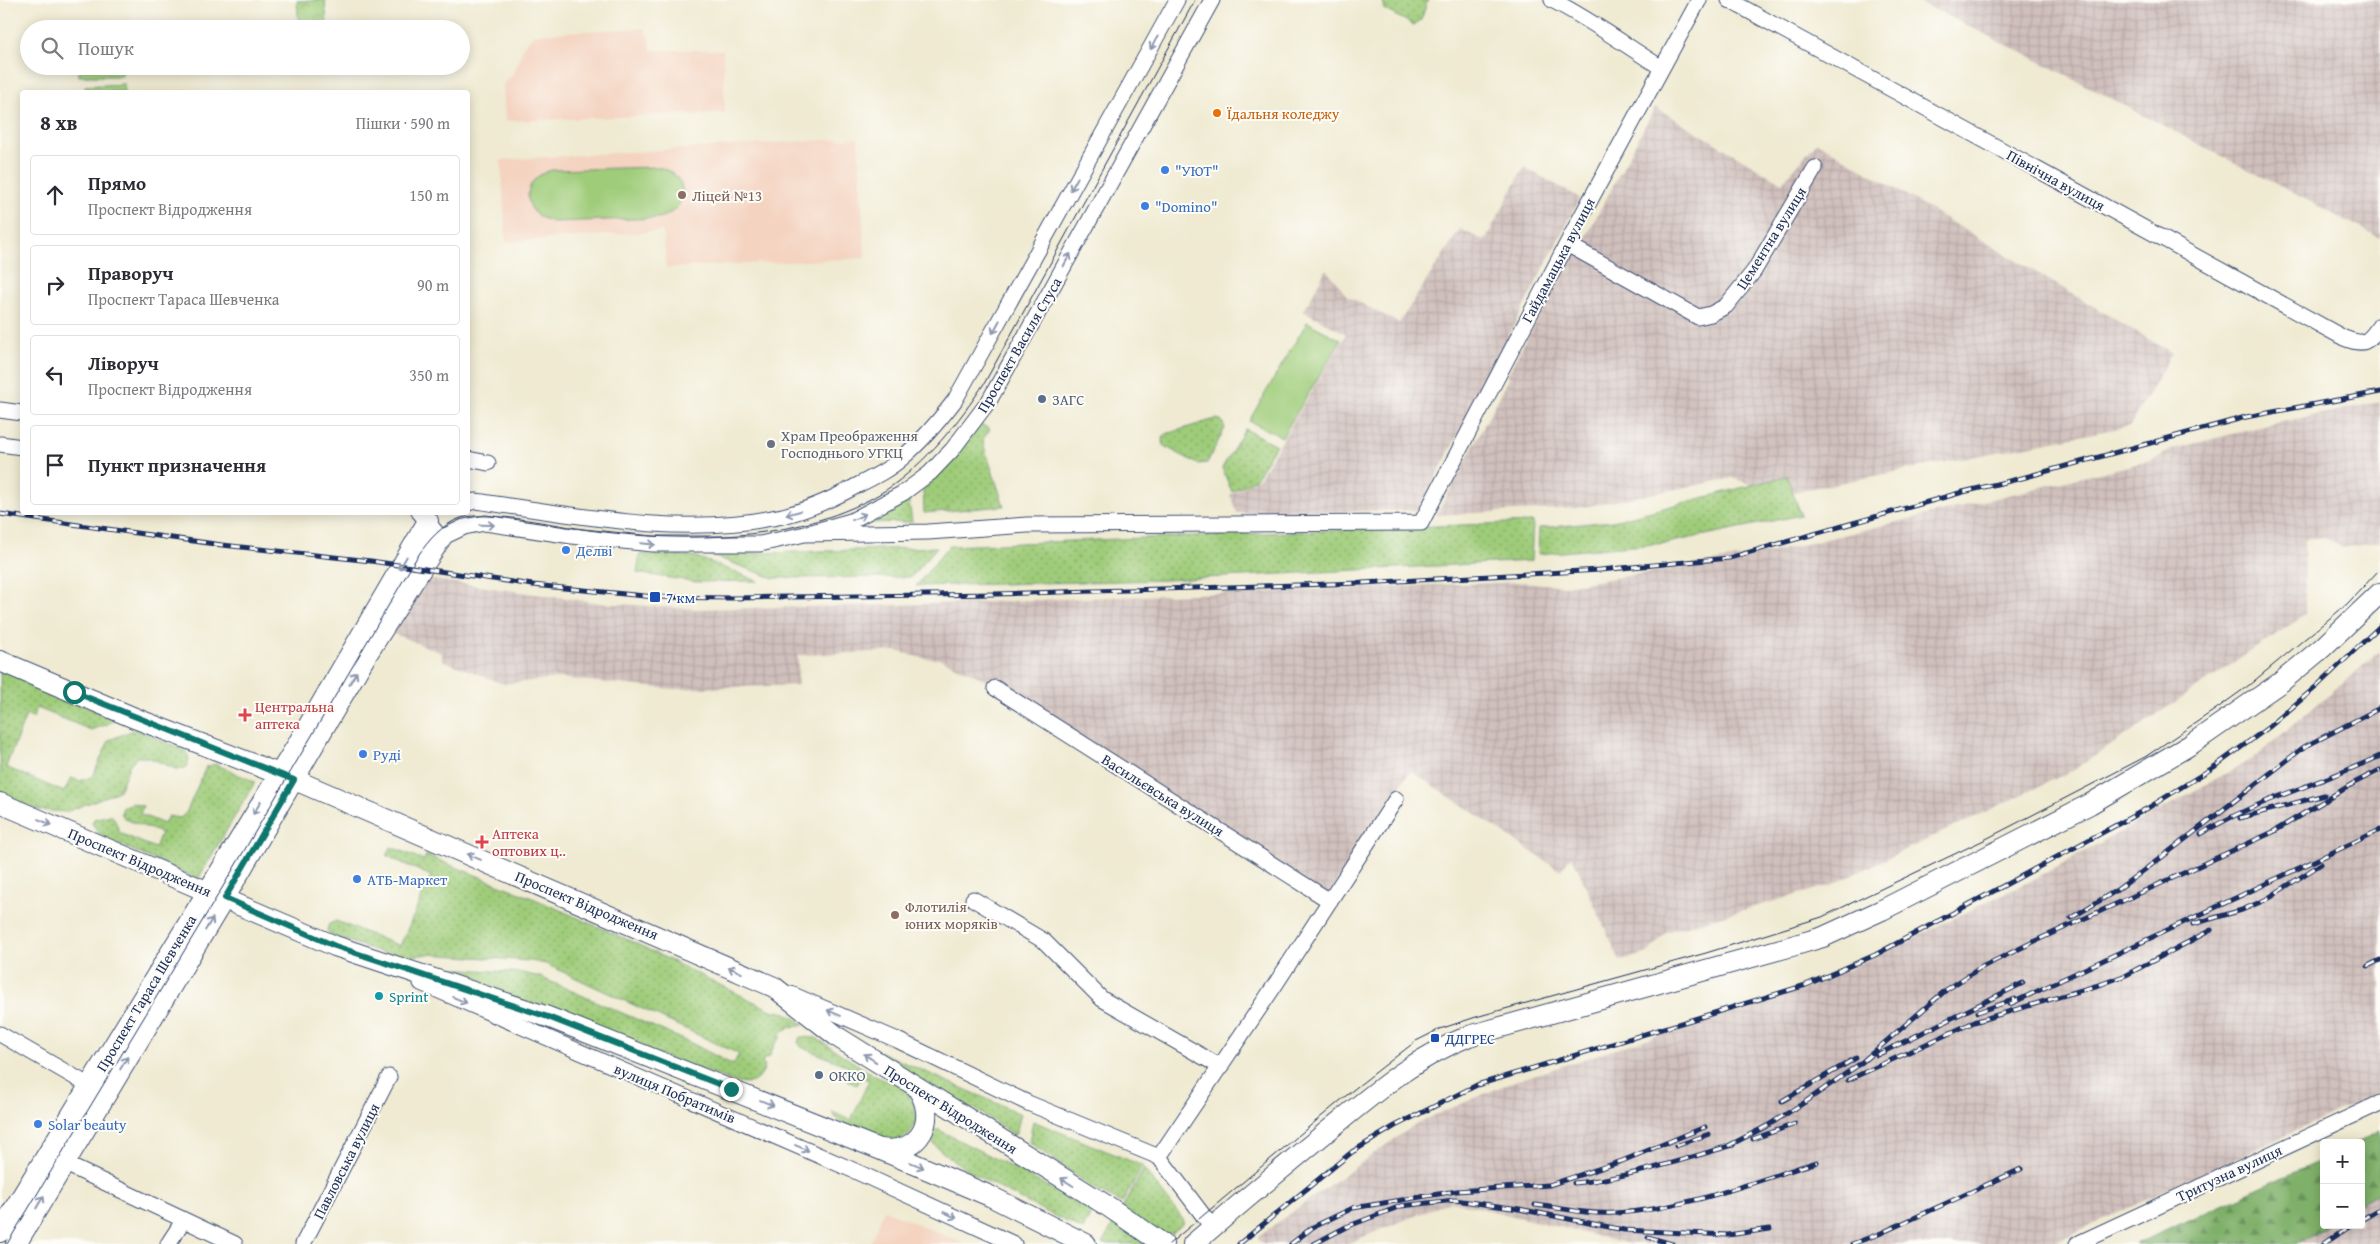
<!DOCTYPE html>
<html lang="uk">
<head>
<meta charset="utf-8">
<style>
  body { margin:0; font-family:"Gentium Book Plus",serif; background:#f7f7f7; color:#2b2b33 }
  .controls { position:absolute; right:15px; bottom:15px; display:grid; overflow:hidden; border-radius:5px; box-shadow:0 2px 12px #0003 }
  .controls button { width:45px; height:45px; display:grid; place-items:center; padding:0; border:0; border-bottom:1px solid #e1e1e2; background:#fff; color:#2b2b33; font:25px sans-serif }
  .stop { position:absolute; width:15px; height:15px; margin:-11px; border:4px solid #0f766e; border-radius:50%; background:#fff }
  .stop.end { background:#0f766e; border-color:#fff; box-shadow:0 1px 5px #0008 }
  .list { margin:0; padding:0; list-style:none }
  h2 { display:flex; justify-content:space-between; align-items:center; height:65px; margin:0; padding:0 20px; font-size:21px }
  h2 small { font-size:16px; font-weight:400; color:#7c7c81 }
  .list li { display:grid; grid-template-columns:32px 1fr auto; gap:15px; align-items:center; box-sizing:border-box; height:80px; margin:0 10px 10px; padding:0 10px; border:1px solid #e1e1e2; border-radius:5px }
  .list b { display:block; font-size:19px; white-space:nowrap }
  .list p { margin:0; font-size:16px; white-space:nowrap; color:#7c7c81 }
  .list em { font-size:16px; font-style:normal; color:#7c7c81 }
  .icon { flex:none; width:28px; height:28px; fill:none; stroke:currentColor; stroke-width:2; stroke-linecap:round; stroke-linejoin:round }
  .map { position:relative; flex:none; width:2380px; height:1244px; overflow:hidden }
  .search { position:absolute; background:#fff; box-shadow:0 2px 12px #0003; left:20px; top:20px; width:450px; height:55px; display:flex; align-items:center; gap:12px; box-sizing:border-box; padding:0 18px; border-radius:28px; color:#7c7c81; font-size:19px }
  .panel { position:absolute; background:#fff; box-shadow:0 2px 12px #0003; left:20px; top:90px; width:450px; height:425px; border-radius:5px }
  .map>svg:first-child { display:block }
</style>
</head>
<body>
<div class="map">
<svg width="2380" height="1244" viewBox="0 0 2380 1244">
  <defs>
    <pattern id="industrial-grid" width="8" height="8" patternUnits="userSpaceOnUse" patternTransform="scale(1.25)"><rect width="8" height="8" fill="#d0c0bc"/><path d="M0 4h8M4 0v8" fill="none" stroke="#b2a5a4"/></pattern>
    <pattern id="grass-dots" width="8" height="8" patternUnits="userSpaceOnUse" patternTransform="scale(1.25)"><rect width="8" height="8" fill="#9fcc79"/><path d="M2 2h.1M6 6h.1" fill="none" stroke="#81a666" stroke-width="1.8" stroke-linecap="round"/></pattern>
    <pattern id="forest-firs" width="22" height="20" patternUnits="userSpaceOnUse" patternTransform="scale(1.25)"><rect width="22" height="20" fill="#7fb069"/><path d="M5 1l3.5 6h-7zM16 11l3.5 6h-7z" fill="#67905a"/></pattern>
    <pattern id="park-crowns" width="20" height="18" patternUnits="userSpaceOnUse" patternTransform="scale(1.25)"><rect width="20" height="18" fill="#9fcc79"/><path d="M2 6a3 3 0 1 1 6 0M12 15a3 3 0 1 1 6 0" fill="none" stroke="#81a666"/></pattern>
  </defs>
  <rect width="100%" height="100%" fill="#fdfcf7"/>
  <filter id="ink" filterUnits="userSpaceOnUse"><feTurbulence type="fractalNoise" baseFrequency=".02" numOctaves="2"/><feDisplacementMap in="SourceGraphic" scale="10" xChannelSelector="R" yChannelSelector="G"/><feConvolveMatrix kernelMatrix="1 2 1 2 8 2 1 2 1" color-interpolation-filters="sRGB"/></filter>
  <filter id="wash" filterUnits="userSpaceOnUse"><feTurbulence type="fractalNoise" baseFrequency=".0096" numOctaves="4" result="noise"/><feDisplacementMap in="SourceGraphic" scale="20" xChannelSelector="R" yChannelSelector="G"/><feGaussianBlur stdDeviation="1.12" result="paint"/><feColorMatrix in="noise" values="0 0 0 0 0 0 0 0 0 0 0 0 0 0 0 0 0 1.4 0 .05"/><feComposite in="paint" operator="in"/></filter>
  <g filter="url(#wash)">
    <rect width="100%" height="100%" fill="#efead1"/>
    <path fill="#f4d3c0" d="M 644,28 L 650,39 L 651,50 L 723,50 L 725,113 L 505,121 L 503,85 L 515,71 L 523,47 L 534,34 Z
      M 858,138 L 865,258 L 666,268 L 663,231 L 506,242 L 501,160 Z
      M 884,1210 L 965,1244 L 870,1244 Z"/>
    <path fill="url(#industrial-grid)" d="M 1915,0 L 2380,0 L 2380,238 L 2013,48 Z
      M 1655,107 L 1782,183 L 1817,142 L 2172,353 L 2130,426 L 1778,495 L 1733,478 L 1578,508 L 1436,515 L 1510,377 L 1507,375 L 1579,241 L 1583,242 Z
      M 1524,167 L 1580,198 L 1419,510 L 1237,513 L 1230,495 L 1260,477 L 1346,334 L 1304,311 L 1326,269 L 1347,296 L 1399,323 L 1460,229 L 1485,241 Z
      M 2380,402 L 2380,542 L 2342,548 L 2337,543 L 2324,538 L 2304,540 L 2305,615 L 2074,770 L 1831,885 L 1666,932 L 1648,953 L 1620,961 L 1572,856 L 1571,860 L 1569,859 L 1560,871 L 1411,771 L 1391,797 L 1328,896 L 1000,687 L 941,659 L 922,658 L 897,651 L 798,655 L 798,685 L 671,689 L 559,678 L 503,684 L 442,660 L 442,653 L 392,633 L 421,578 L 601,603 L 694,609 L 902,605 L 1518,582 L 1566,586 L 1773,552 L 2153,460 L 2173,449 L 2276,423 Z
      M 2380,651 L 2380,1092 L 2050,1244 L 1630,1244 L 1451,1201 L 1346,1244 L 1262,1244 L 1257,1237 L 1417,1123 L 1512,1082 L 1818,984 L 2036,878 L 2254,758 Z
      M 2380,1192 L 2380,1244 L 2278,1244 L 2324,1225 L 2361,1225 L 2361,1201 Z"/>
    <path fill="url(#grass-dots)" stroke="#5d7e6c" d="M 1383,0 L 1428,0 L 1421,20 L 1414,25 L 1385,10 Z
      M 201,66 L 251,66 L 249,70 L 202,74 Z
      M 1215,419 L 1221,420 L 1225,428 L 1207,463 L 1198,464 L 1164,446 L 1162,440 L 1166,434 Z
      M 981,425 L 990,429 L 983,439 L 984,446 L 1004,506 L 924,513 L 923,490 Z
      M 1245,429 L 1276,445 L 1255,479 L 1232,492 L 1222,468 Z
      M 1787,476 L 1801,515 L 1667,543 L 1538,554 L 1539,528 L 1613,521 Z
      M 902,501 L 909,501 L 912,522 L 863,523 Z
      M 1533,522 L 1531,561 L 1165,580 L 916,586 L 949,546 Z
      M 937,547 L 911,577 L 773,578 L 710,555 Z
      M 640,554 L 694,556 L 758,581 L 696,582 L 637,573 Z
      M 0,668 L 114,719 L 108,724 L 91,730 L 37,708 L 33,718 L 26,715 L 6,767 L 64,792 L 71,778 L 80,781 L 93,776 L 109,740 L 136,729 L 186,751 L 189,758 L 187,767 L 178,770 L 148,757 L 137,757 L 130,764 L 119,791 L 66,812 L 38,810 L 0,795 Z
      M 215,764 L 255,782 L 198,879 L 100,836 L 92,823 L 94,819 L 110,815 L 114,818 L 120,833 L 155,848 L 161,833 L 125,819 L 121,813 L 123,807 L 132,803 L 143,806 L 140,814 L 164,824 L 168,816 L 180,818 L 186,813 L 206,767 Z
      M 391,847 L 424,860 L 426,855 L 535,899 L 635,943 L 771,1010 L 786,1013 L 804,1024 L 792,1028 L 790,1026 L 779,1035 L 781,1037 L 774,1045 L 769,1058 L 765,1057 L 762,1064 L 765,1066 C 760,1080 753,1085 738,1083 L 404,965 L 523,973 L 540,977 L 693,1044 L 733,1065 L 739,1054 L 546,964 L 531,961 L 428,954 L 398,958 L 330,935 L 327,930 L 329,924 L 336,921 L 400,946 L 431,876 L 387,856 Z
      M 800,1037 L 816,1038 L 877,1077 L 901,1086 L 906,1090 L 916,1109 L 916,1123 L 909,1135 L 890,1143 C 871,1136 841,1130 832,1112 L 851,1120 L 869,1080 L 861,1077 L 857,1085 L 847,1081 L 848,1079 L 843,1077 L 848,1066 L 801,1047 L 798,1042 Z
      M 867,1046 L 1021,1114 L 1016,1133 L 1015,1135 L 973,1108 L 970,1113 Z
      M 1033,1121 L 1143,1166 L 1122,1203 L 1094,1189 L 1029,1142 Z
      M 933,1130 L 939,1130 L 1021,1172 L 1092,1211 L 1083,1230 C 1050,1213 944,1166 929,1137 Z
      M 1144,1169 L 1185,1222 L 1160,1244 L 1102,1244 Z"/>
    <path fill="url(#forest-firs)" stroke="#4d7064" d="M 2380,1131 L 2380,1192 L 2361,1204 L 2361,1143 L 2357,1143 Z
      M 2324,1159 L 2324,1225 L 2328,1225 L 2299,1244 L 2136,1244 Z"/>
    <path fill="url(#park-crowns)" stroke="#5d7e6c" d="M 325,0 L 327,25 L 299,27 L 297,1 Z"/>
    <path fill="#9fcc79" stroke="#5d7e6c" d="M 79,66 L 122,66 L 122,76 L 79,76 Z
      M 124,84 L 124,92 L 85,92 L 85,86 Z
      M 656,167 C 690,172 692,210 658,218 L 555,222 C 520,217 519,178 552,170 Z
      M 1307,322 L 1341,340 L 1282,437 L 1249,421 Z"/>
  </g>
  <g filter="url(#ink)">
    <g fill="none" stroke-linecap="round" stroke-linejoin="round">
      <defs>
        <path id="minor" d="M 1552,0 C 1591,20 1625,45 1662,68
          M 1729,0 L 2344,338 C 2364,346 2368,343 2380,325
          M 1567,244 L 1698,317 L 1711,314 L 1726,306 L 1754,271 L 1815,168
          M 0,410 L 22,413
          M 0,444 L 22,447
          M 468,459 L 488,463
          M 468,503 L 475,501 C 570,514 677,537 772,518 C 803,513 833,499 860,484 C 874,477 890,469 902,458 C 922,441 939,421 955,400 L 1177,0
          M 419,512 L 441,538 L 464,527 L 485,523 L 572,536 L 653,544 L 760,544 L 805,534 L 851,521 L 903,493 L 930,473 L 952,450 L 989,401 L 1212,0
          M 805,534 L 928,532 L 1027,525 L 1421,523 L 1581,217 L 1699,0
          M 995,688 L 1330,901
          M 973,899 L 1044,941 L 1102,999 L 1221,1067
          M 421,983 L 855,1171 L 1014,1244
          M 791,994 L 895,1039 L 1028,1103 L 1159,1157 L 1212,1227
          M 0,1034 L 90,1086
          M 1159,1157 L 1275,985 L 1396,799
          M 55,1159 L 235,1244
          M 168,1244 L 183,1221
          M 303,1244 L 389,1077
          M 2077,1244 L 2380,1103"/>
        <path id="major" d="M 0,661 L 137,719 L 302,783 L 774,987 L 839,1038 L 1109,1207 L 1163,1244
          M 0,803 L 335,946 L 548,1017 L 879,1149 L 990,1196 L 1086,1244
          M 881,1149 C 920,1155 938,1120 918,1089
          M 0,1232 L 296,747 L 428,521
          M 16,1244 L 225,897 L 367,654 L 441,538
          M 1193,1244 C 1236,1207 1280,1170 1324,1134 C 1372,1095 1412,1059 1469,1036 L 1792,946 L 1823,937 L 1882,910 L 2090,804 L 2190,745 L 2281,682 L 2322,648 L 2380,593"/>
      </defs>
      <use href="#minor" stroke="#3b4b6f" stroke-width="17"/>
      <use href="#major" stroke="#3b4b6f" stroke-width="22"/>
      <use href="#minor" stroke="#fff" stroke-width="15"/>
      <use href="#major" stroke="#fff" stroke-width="20"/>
      <path stroke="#1b2f5e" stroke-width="1" d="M 7,1244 L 218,895 L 417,557 C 429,540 441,525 461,518 C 486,510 560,526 589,530 C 684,543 802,543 886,490 C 926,463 959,422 985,382 L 1195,0
        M 1169,1244 L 1353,1090 L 1416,1041 L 1440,1029 L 1476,1017 L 1706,953 L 1822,917 L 1984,840 L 2145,757 L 2216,709 L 2248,686 L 2347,604 L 2380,569"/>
      <defs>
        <path id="rail" d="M 0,514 L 222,545 L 371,561 L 533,585 L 655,597 L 731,598 L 996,594 L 1362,583 L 1600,570 L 1729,558 L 1963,492 L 2022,478 L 2246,417 L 2380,392
          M 2240,818 L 2324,795
          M 2201,834 C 2257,799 2321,784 2380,756
          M 2071,918 L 2117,890 L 2162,857 L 2304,747 L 2380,708
          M 2193,924 L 2242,910 L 2265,900 L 2321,864
          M 2368,966 L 2380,960
          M 2010,1004 L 2380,830
          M 1978,1012 L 2015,999
          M 1877,1055 L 2023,983
          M 1848,1080 L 1974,1022 L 2102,984 L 2126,975 L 2211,930
          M 1782,1101 L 1856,1058
          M 1805,1102 L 1861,1063 L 1946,990 L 1980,968 L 2033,942 L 2273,832 L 2354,783 L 2380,770
          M 1753,1139 L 1795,1124
          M 1676,1146 L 1709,1134
          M 1728,1146 L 1767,1126 L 1810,1099
          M 1574,1183 C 1629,1178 1680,1160 1733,1145
          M 1535,1205 C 1561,1208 1589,1215 1615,1213 C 1684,1210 1752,1182 1817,1162
          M 2361,1220 L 2380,1209
          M 1648,1237 L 1672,1244
          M 1239,1244 L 1352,1152 L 1395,1126 L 1477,1085 L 1806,985 L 1875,955 L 2148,808 L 2214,767 L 2269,727 L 2317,686 L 2380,626
          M 1291,1244 L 1313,1227 L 1353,1208 L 1457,1191 L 1549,1185 L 1622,1161 L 1705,1127
          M 1314,1244 L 1346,1227 L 1401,1206 L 1455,1200 L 1519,1209 L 1624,1230 L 1728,1235 L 1770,1229
          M 1852,1244 L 1879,1234 L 2021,1169
          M 2324,1244 L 2352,1225"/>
      </defs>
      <use href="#rail" stroke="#1b2f5e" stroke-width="5"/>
      <use href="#rail" stroke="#fdfcf7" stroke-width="3" stroke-dasharray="9" stroke-linecap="butt"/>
    </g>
    <defs><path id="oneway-shaft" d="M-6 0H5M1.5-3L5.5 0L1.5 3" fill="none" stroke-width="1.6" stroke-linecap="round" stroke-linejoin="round" transform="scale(1.25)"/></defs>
    <g stroke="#8d97ae">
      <use href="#oneway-shaft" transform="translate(1154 43) rotate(119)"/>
      <use href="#oneway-shaft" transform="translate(1074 184) rotate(119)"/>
      <use href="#oneway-shaft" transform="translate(1067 260) rotate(-61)"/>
      <use href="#oneway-shaft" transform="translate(996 327) rotate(119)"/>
      <use href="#oneway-shaft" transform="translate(793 513) rotate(165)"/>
      <use href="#oneway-shaft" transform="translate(859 517) rotate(-25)"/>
      <use href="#oneway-shaft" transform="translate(487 525) rotate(1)"/>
      <use href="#oneway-shaft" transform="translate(648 544) rotate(5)"/>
      <use href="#oneway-shaft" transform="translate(403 563) rotate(120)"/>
      <use href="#oneway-shaft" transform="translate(353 678) rotate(-59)"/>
      <use href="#oneway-shaft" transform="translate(257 808) rotate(121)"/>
      <use href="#oneway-shaft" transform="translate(45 822) rotate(22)"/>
      <use href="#oneway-shaft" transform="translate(474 857) rotate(-157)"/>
      <use href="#oneway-shaft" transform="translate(209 924) rotate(-59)"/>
      <use href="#oneway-shaft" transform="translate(735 970) rotate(-156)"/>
      <use href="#oneway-shaft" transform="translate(460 1000) rotate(23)"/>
      <use href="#oneway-shaft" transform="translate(834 1013) rotate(-157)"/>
      <use href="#oneway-shaft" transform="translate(870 1058) rotate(-147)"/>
      <use href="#oneway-shaft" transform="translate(124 1063) rotate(-59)"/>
      <use href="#oneway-shaft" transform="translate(767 1103) rotate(22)"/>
      <use href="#oneway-shaft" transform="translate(802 1148) rotate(23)"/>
      <use href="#oneway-shaft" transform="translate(917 1165) rotate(23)"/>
      <use href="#oneway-shaft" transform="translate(1067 1182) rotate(-148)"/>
      <use href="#oneway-shaft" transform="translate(40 1202) rotate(-59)"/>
      <use href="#oneway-shaft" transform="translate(950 1215) rotate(25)"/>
    </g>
  </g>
  <g fill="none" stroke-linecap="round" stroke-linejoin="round" filter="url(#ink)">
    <path stroke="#0f766e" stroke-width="6" d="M 74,692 L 294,780 L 225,898 L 335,946 L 548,1017 L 731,1089"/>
  </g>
  <circle fill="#e8710a" stroke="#fdfcf7" stroke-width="2" cx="1217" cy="113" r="5"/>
  <g fill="#3f7fe0" stroke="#fdfcf7" stroke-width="2">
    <circle cx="1165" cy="170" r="5"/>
    <circle cx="1145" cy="206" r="5"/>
    <circle cx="566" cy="550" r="5"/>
    <circle cx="363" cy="754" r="5"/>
    <circle cx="357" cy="879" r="5"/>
    <circle cx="38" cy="1124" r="5"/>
  </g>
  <g fill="#8d6e63" stroke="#fdfcf7" stroke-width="2">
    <circle cx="682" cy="195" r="5"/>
    <circle cx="895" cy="915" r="5"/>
  </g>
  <g fill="#5c6f8a" stroke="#fdfcf7" stroke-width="2">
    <circle cx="1042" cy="399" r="5"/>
    <circle cx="819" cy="1075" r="5"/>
  </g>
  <circle fill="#6b7280" stroke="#fdfcf7" stroke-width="2" cx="771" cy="444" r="5"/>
  <g fill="#1a4fb4" stroke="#fdfcf7" stroke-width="2">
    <rect x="649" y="591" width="12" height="12" rx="2.5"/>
    <rect x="1430" y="1033" width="10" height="10" rx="2.5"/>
  </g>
  <g fill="#e0444e" stroke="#fdfcf7" stroke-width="2">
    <path d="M242.5 707.5h5v5h5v5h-5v5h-5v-5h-5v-5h5z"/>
    <path d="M479.5 834.5h5v5h5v5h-5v5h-5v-5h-5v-5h5z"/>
  </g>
  <circle fill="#0f9aa8" stroke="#fdfcf7" stroke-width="2" cx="379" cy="996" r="5"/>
  <g text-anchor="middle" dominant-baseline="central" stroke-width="4" stroke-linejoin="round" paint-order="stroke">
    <g font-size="15" fill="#c56008" stroke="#fdfcf7" text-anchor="start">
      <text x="1227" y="113">Їдальня коледжу</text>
    </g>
    <g font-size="15" fill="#366cbe" stroke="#fdfcf7" text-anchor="start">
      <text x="1175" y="170">"УЮТ"</text>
      <text x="1155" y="206">"Domino"</text>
      <text x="576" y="550">Делві</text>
      <text x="373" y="754">Рудi</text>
      <text x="367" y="879">АТБ-Маркет</text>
      <text x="48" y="1124">Solar beauty</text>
    </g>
    <g font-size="15" fill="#1b2f5e" stroke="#fdfcf7">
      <text transform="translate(2056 180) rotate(29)">Північна вулиця</text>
      <text transform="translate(1771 238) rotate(-58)">Цементна вулиця</text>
      <text transform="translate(1558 260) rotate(-62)">Гайдамацька вулиця</text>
      <text transform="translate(1019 345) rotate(-60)">Проспект Василя Стуса</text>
      <text transform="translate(1163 795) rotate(32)">Васильєвська вулиця</text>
      <text transform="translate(140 862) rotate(23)">Проспект Відродження</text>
      <text transform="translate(587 905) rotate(23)">Проспект Відродження</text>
      <text transform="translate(146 993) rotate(-59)">Проспект Тараса Шевченка</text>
      <text transform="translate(675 1093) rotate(23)">вулиця Побратимів</text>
      <text transform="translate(951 1109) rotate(32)">Проспект Відродження</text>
      <text transform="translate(346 1161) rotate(-63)">Павловська вулиця</text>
      <text transform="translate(2229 1173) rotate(-25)">Тритузна вулиця</text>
    </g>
    <g font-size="15" fill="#785e54" stroke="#fdfcf7" text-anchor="start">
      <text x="692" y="195">Ліцей №13</text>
      <text x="905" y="906">Флотилія<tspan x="905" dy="17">юних моряків</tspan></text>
    </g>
    <g font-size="15" fill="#4e5e75" stroke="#fdfcf7" text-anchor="start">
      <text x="1052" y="399">ЗАГС</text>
      <text x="829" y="1075">ОККО</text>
    </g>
    <g font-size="15" fill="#5b616d" stroke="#fdfcf7" text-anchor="start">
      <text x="781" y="435">Храм Преображення<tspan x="781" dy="17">Господнього УГКЦ</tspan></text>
    </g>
    <g font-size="15" fill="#164399" stroke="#fdfcf7" text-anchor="start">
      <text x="666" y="597">7 км</text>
      <text x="1445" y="1038">ДДГРЕС</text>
    </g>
    <g font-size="15" fill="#be3a42" stroke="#fdfcf7" text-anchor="start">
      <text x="255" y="706">Центральна<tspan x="255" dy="17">аптека</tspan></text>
      <text x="492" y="833">Аптека<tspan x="492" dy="17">оптових ц‥</tspan></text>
    </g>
    <g font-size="15" fill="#0d838f" stroke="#fdfcf7" text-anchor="start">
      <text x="389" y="996">Sprint</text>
    </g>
  </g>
</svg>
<div class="controls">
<button>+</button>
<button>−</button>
</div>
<div class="stop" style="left:74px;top:692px"></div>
<div class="stop end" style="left:731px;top:1089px"></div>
<div class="search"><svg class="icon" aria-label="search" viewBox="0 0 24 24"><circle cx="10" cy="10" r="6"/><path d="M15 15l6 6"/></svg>Пошук</div>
<section class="panel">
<h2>8 хв<small>Пішки · 590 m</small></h2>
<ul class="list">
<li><svg class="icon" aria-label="ahead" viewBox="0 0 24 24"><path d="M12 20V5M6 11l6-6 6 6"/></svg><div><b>Прямо</b><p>Проспект Відродження</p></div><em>150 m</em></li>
<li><svg class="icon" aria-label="right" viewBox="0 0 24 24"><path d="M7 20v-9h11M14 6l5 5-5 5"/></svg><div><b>Праворуч</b><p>Проспект Тараса Шевченка</p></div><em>90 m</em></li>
<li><svg class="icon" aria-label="left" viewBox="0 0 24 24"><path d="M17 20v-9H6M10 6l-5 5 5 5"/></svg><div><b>Ліворуч</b><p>Проспект Відродження</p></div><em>350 m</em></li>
<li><svg class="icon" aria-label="arrive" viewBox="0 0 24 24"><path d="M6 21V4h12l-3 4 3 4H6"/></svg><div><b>Пункт призначення</b></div></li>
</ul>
</section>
</div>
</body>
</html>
